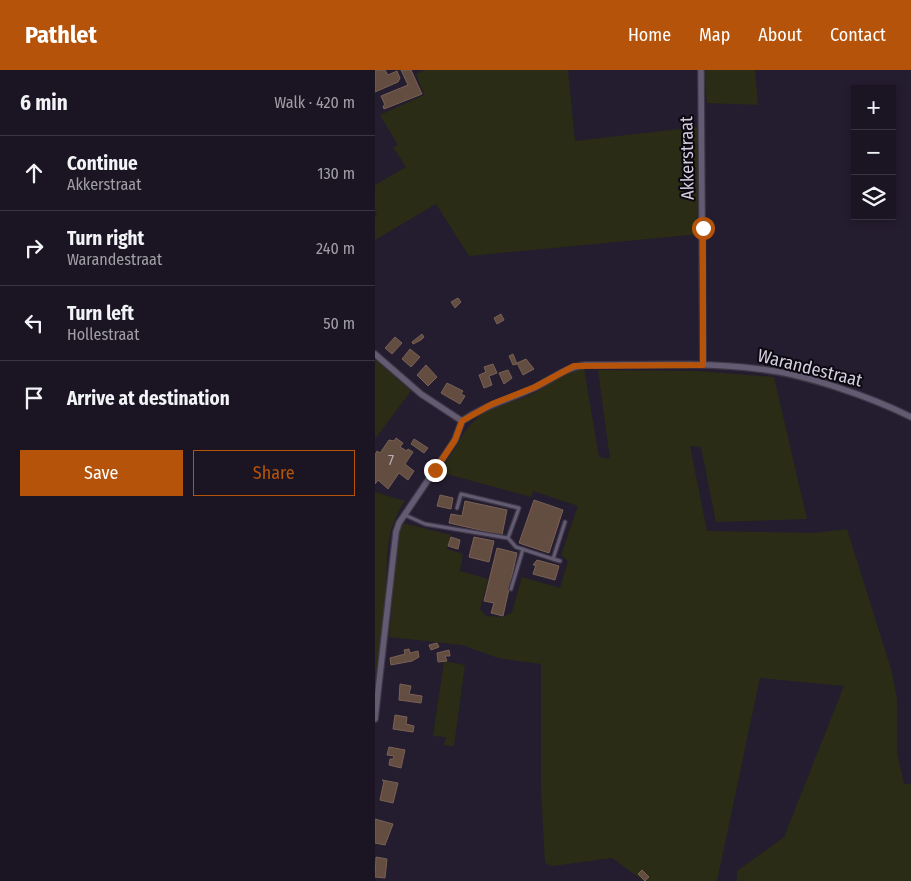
<!DOCTYPE html>
<html lang="en">
<head>
<meta charset="utf-8">
<style>
  body { margin:0; font-family:"Fira Sans Condensed",sans-serif; background:#282230; color:#f1f3f6 }
  .controls { position:absolute; right:15px; top:15px; display:grid; overflow:hidden; border-radius:0px; box-shadow:0 2px 8px #0003 }
  .controls button { width:45px; height:45px; display:grid; place-items:center; padding:0; border:0; border-bottom:1px solid #393441; background:#1b1523; color:#f1f3f6; font:25px sans-serif }
  .stop { position:absolute; width:15px; height:15px; margin:-11px; border:4px solid #b45309; border-radius:50%; background:#fff }
  .stop.end { background:#b45309; border-color:#fff; box-shadow:0 1px 5px #0008 }
  .list { margin:0; padding:0; list-style:none }
  h2 { display:flex; justify-content:space-between; align-items:center; height:65px; margin:0; padding:0 20px; font-size:21px }
  h2 small { font-size:16px; font-weight:400; color:#a09fa6 }
  .list li { display:grid; grid-template-columns:32px 1fr auto; gap:15px; align-items:center; box-sizing:border-box; height:75px; padding:0 20px; border-top:1px solid #393441 }
  .list b { display:block; font-size:19px; white-space:nowrap }
  .list p { margin:0; font-size:16px; white-space:nowrap; color:#a09fa6 }
  .list em { font-size:16px; font-style:normal; color:#a09fa6 }
  .actions { display:flex; gap:10px; padding:15px 20px }
  .actions a { flex:1; padding:11px 0; border:1px solid #b45309; border-radius:0px; text-align:center; font-size:18px; color:#b45309 }
  .actions .main { background:#b45309; color:#fff }
  .icon { flex:none; width:28px; height:28px; fill:none; stroke:currentColor; stroke-width:2; stroke-linecap:round; stroke-linejoin:round }
  .map { position:relative; flex:none; width:536px; height:811px; overflow:hidden }
  header { display:flex; align-items:center; gap:30px; box-sizing:border-box; height:70px; padding:0 25px; background:#b45309; color:#fff }
  header strong { font-size:24px }
  nav { display:flex; gap:28px; margin-inline-start:auto; font-size:18px }
  main { display:flex }
  aside { flex:1; background:#1b1523 }
  .map>svg:first-child { display:block }
</style>
</head>
<body>
<header>
<strong>Pathlet</strong>
<nav><a>Home</a><a>Map</a><a>About</a><a>Contact</a></nav>
</header>
<main>
<aside>
<h2>6 min<small>Walk · 420 m</small></h2>
<ul class="list">
<li><svg class="icon" aria-label="ahead" viewBox="0 0 24 24"><path d="M12 20V5M6 11l6-6 6 6"/></svg><div><b>Continue</b><p>Akkerstraat</p></div><em>130 m</em></li>
<li><svg class="icon" aria-label="right" viewBox="0 0 24 24"><path d="M7 20v-9h11M14 6l5 5-5 5"/></svg><div><b>Turn right</b><p>Warandestraat</p></div><em>240 m</em></li>
<li><svg class="icon" aria-label="left" viewBox="0 0 24 24"><path d="M17 20v-9H6M10 6l-5 5 5 5"/></svg><div><b>Turn left</b><p>Hollestraat</p></div><em>50 m</em></li>
<li><svg class="icon" aria-label="arrive" viewBox="0 0 24 24"><path d="M6 21V4h12l-3 4 3 4H6"/></svg><div><b>Arrive at destination</b></div></li>
</ul>
<div class="actions"><a class="main">Save</a><a>Share</a></div>
</aside>
<div class="map">
<svg width="536" height="811" viewBox="0 0 536 811">
  <rect width="100%" height="100%" fill="#241c2f"/>
  <path fill="#2b2c15" d="M 50,0 L 193,0 L 200,71 L 322,57 L 325,164 L 94,186 L 61,134 L 0,170 L 0,147 L 2,144 L 0,141 L 0,115 L 31,97 L 18,77 L 23,75 L 5,45 L 49,25 L 41,4 Z
    M 329,0 L 380,0 L 383,35 L 332,33 Z
    M 0,289 L 36,321 L 0,369 Z
    M 209,298 L 224,387 L 235,389 L 223,300 L 323,301 L 399,307 L 432,449 L 341,452 L 326,377 L 315,376 L 332,461 L 439,463 L 472,459 L 517,602 L 522,629 L 522,683 L 529,714 L 536,714 L 536,811 L 362,811 L 362,801 L 409,767 L 469,616 L 385,608 L 342,811 L 269,811 L 237,788 L 178,796 L 170,793 L 166,718 L 166,594 L 123,588 L 87,575 L 14,567 L 23,467 L 28,453 L 76,465 L 72,479 L 88,484 L 85,501 L 113,509 L 105,539 L 111,546 L 129,547 L 137,542 L 147,507 L 185,518 L 193,491 L 186,485 L 203,436 L 158,421 L 156,427 L 68,403 L 66,399 C 83,377 90,351 117,338 C 131,331 147,330 161,322 C 177,313 191,301 209,298 Z
    M 0,422 L 30,431 C 7,466 14,488 10,527 C 8,557 5,588 0,618 Z
    M 69,591 L 90,595 L 79,676 L 69,675 L 71,667 L 58,666 Z"/>
  <path fill="#634d40" stroke="#796154" d="M 0,0 L 10,0 L 13,5 L 22,1 L 25,8 L 23,12 L 0,22 Z
    M 26,0 L 36,0 L 47,24 L 9,39 L 8,36 L 10,35 L 6,26 L 33,15 Z
    M 83,228 L 86,232 L 80,238 L 76,232 Z
    M 126,244 L 129,250 L 122,254 L 119,248 Z
    M 47,264 L 49,267 L 46,270 L 38,274 L 37,272 Z
    M 20,267 L 27,273 L 17,284 L 10,278 Z
    M 35,279 L 45,287 L 36,297 L 27,289 Z
    M 138,284 L 142,294 L 138,295 L 134,286 Z
    M 151,289 L 159,299 L 148,305 L 142,293 Z
    M 118,294 L 122,303 L 114,306 L 117,315 L 109,318 L 104,305 L 111,302 L 109,297 Z
    M 51,295 L 62,307 L 53,316 L 42,305 Z
    M 133,300 L 137,308 L 129,314 L 124,303 Z
    M 72,313 L 88,321 L 86,324 L 90,326 L 85,334 L 66,323 Z
    M 21,368 L 28,373 L 25,377 L 32,381 L 33,379 L 38,382 L 30,394 L 39,401 L 33,410 L 24,403 L 13,419 L 3,410 L 0,414 L 0,385 L 2,381 L 5,383 L 14,370 L 19,371 Z
    M 39,369 L 53,378 L 49,383 L 36,374 Z
    M 65,425 L 78,428 L 76,439 L 62,436 Z
    M 159,430 L 188,440 L 174,483 L 144,473 Z
    M 90,431 L 132,440 L 127,465 L 74,453 L 76,444 L 87,446 Z
    M 76,467 L 85,470 L 83,479 L 73,476 Z
    M 99,467 L 119,471 L 114,492 L 94,487 Z
    M 122,478 L 142,483 L 128,546 L 116,543 L 119,533 L 109,531 Z
    M 162,490 L 184,496 L 180,510 L 158,504 L 161,495 L 158,495 Z
    M 62,573 L 64,577 L 56,580 L 54,575 Z
    M 34,579 L 35,583 L 43,581 L 44,587 L 37,591 L 16,595 L 15,588 L 30,584 L 29,580 Z
    M 74,580 L 75,586 L 70,586 L 72,591 L 63,592 L 62,583 Z
    M 25,614 L 36,616 L 34,624 L 47,626 L 46,633 L 24,630 Z
    M 20,645 L 32,647 L 31,654 L 39,656 L 38,662 L 18,659 Z
    M 14,677 L 30,680 L 26,698 L 14,695 L 15,689 L 18,689 L 19,686 L 12,685 Z
    M 7,710 L 23,713 L 18,733 L 5,730 L 9,711 Z
    M 0,749 L 18,754 L 10,775 L 0,773 Z
    M 1,787 L 12,789 L 10,808 L 0,807 Z
    M 267,800 L 274,807 L 270,811 L 263,804 Z"/>
  <g fill="none" stroke-linecap="round" stroke-linejoin="round">
    <defs>
      <path id="lane" d="M 30,445 L 50,454 L 133,468 L 144,438 L 86,424 L 82,438
        M 133,468 L 141,477 L 178,489 L 190,452
        M 178,489 L 185,491
        M 136,519 L 148,479"/>
      <path id="street" d="M 326,0 L 328,295
        M 0,284 L 46,324 L 87,351
        M 87,351 C 110,335 136,329 161,317 C 177,309 191,297 210,295 C 267,295 327,292 384,299 C 430,304 496,327 536,347
        M 0,649 L 21,462 L 24,453 L 80,370 L 87,351"/>
    </defs>
    <use href="#lane" stroke="#3d3646" stroke-width="5.5"/>
    <use href="#street" stroke="#3d3646" stroke-width="8"/>
    <use href="#lane" stroke="#635b72" stroke-width="3"/>
    <use href="#street" stroke="#635b72" stroke-width="5.5"/>
  </g>
  <g fill="none" stroke-linecap="round" stroke-linejoin="round">
    <path stroke="#b45309" stroke-width="6" d="M 60,400 L 80,370 L 87,351 L 117,334 L 160,317 L 199,296 L 328,295 L 328,158"/>
  </g>
  <g text-anchor="middle" dominant-baseline="central" stroke-width="4" stroke-linejoin="round" paint-order="stroke">
    <g font-size="15" fill="#b7aeb5">
      <text x="16" y="390">7</text>
    </g>
    <g font-size="18" fill="#d3cfdc" stroke="#0c0811">
      <text transform="translate(312 88) rotate(-91)">Akkerstraat</text>
      <text transform="translate(435 298) rotate(14)">Warandestraat</text>
    </g>
  </g>
</svg>
<div class="controls">
<button>+</button>
<button>−</button>
<button><svg class="icon" aria-label="layers" viewBox="0 0 24 24"><path d="M12 4l9 5-9 5-9-5zM3 14l9 5 9-5"/></svg></button>
</div>
<div class="stop" style="left:328px;top:158px"></div>
<div class="stop end" style="left:60px;top:400px"></div>
</div>
</main>
</body>
</html>
